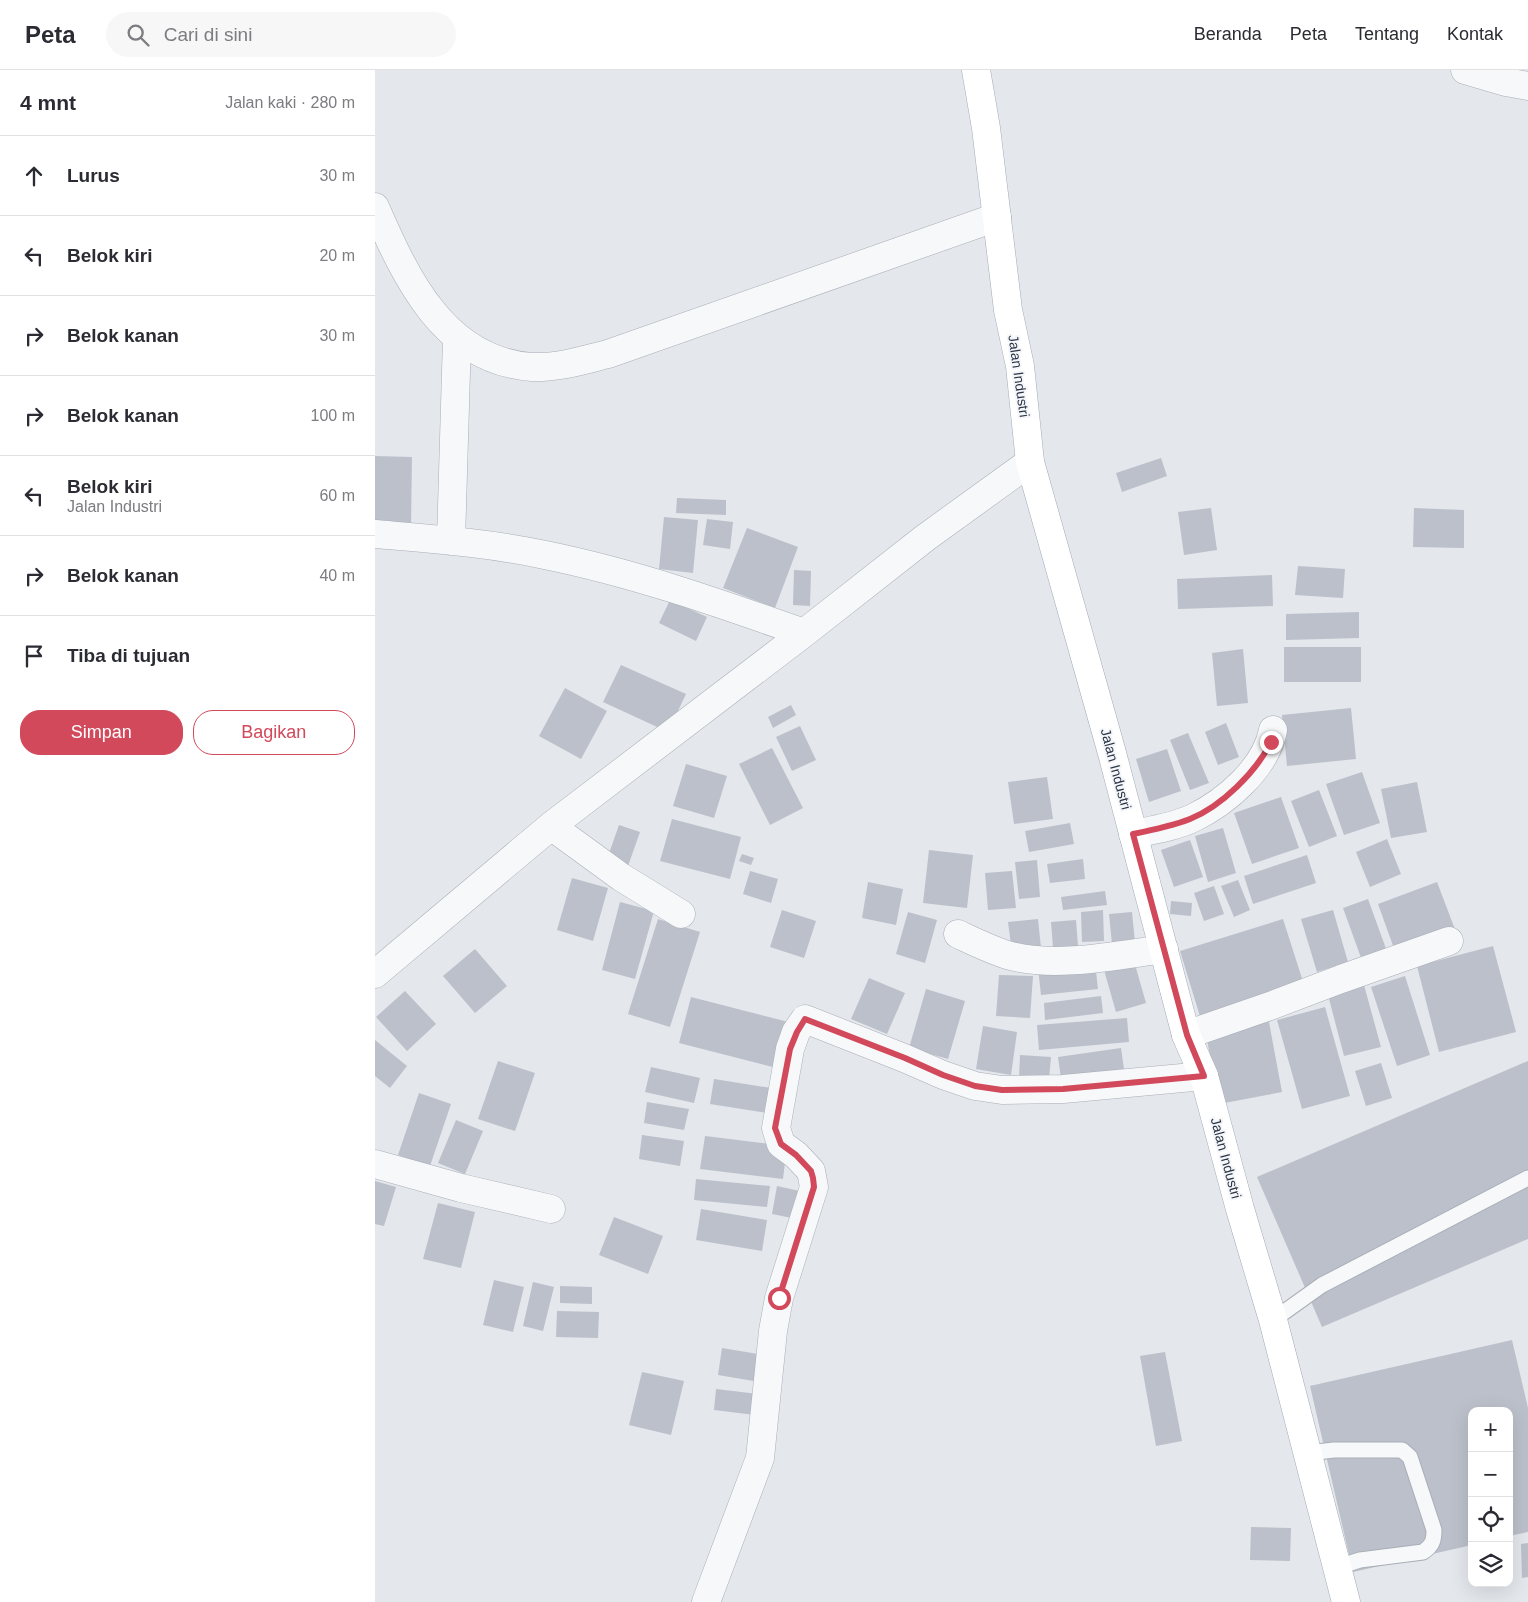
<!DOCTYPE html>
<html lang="id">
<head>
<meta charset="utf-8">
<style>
  body { margin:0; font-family:Helvetica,sans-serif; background:#f7f7f7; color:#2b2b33 }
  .controls { position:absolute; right:15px; bottom:15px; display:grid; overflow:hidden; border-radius:10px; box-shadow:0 5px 20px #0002 }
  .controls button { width:45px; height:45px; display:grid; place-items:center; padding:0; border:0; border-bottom:1px solid #e1e1e2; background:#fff; color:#2b2b33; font:25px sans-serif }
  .stop { position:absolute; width:15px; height:15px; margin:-11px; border:4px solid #d1495b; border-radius:50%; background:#fff }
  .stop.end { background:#d1495b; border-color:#fff; box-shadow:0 1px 5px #0008 }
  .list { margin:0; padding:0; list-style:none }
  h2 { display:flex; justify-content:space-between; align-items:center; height:65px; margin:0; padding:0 20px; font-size:21px }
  h2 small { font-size:16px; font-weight:400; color:#7c7c81 }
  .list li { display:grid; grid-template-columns:32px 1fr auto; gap:15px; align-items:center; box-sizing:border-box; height:80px; padding:0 20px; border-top:1px solid #e1e1e2 }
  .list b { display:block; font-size:19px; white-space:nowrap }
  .list p { margin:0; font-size:16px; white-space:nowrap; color:#7c7c81 }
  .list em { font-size:16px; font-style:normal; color:#7c7c81 }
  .actions { display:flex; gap:10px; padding:15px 20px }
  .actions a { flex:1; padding:11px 0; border:1px solid #d1495b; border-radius:20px; text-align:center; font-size:18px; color:#d1495b }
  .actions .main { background:#d1495b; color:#fff }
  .icon { flex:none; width:28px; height:28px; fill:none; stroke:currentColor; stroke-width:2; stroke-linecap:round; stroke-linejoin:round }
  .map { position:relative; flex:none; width:1153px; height:1532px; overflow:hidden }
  header { display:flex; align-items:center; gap:30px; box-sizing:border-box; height:70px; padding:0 25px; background:#fff; border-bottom:1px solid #e1e1e2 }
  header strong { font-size:24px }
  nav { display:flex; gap:28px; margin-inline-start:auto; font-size:18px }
  .search { width:350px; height:45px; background:#f7f7f7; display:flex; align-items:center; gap:12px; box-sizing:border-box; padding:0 18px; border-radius:28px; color:#7c7c81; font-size:19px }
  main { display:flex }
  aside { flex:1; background:#fff }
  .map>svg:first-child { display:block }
</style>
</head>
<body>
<header>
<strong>Peta</strong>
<div class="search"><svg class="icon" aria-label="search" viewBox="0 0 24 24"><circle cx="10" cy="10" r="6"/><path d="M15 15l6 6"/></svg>Cari di sini</div>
<nav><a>Beranda</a><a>Peta</a><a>Tentang</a><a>Kontak</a></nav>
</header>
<main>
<aside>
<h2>4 mnt<small>Jalan kaki · 280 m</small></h2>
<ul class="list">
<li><svg class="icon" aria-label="ahead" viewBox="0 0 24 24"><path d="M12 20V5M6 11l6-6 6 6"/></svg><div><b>Lurus</b></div><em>30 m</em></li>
<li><svg class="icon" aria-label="left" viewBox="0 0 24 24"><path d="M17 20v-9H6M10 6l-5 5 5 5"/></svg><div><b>Belok kiri</b></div><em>20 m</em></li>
<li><svg class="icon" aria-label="right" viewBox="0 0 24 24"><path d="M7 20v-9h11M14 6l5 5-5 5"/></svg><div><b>Belok kanan</b></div><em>30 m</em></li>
<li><svg class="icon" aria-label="right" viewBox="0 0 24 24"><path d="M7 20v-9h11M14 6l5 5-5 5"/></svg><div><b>Belok kanan</b></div><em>100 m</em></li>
<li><svg class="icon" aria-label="left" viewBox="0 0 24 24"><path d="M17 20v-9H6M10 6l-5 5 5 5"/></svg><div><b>Belok kiri</b><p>Jalan Industri</p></div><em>60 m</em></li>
<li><svg class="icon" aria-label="right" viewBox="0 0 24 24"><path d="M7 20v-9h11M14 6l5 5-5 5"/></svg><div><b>Belok kanan</b></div><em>40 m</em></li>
<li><svg class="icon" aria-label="arrive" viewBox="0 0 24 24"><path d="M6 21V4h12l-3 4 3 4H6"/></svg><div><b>Tiba di tujuan</b></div></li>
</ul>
<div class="actions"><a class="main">Simpan</a><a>Bagikan</a></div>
</aside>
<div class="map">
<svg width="1153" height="1532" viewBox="0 0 1153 1532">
  <rect width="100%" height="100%" fill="#e4e7ec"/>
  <path fill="#bbc0ca" d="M 0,386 L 37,387 L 36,456 L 0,455 Z
    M 786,388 L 792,406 L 747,422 L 741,403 Z
    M 302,428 L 351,430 L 351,445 L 301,443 Z
    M 836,438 L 842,480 L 809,485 L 803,442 Z
    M 1039,438 L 1089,440 L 1089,478 L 1038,477 Z
    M 289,447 L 323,450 L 318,503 L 284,499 Z
    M 332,449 L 358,452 L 355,479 L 328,475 Z
    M 372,458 L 423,477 L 400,538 L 348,518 Z
    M 923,496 L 970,499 L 968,528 L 920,525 Z
    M 419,500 L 436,501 L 435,536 L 418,535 Z
    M 897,505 L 898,536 L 803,539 L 802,509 Z
    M 295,530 L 332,547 L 321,571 L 284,553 Z
    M 984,542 L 984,568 L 911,570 L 911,544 Z
    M 909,577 L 986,577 L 986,612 L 909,612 Z
    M 868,579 L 873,633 L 842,636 L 837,583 Z
    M 246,595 L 311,624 L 293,662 L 228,632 Z
    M 190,618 L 232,641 L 206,689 L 164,666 Z
    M 416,635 L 421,645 L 398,658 L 393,647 Z
    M 976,638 L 981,689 L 912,696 L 907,645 Z
    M 851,653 L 864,687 L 843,695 L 830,662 Z
    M 425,656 L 441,690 L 417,701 L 401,667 Z
    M 813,663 L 834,713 L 815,720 L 795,670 Z
    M 397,678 L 428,738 L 395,755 L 364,694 Z
    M 792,679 L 806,721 L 774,732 L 761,689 Z
    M 311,694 L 352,706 L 339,748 L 298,736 Z
    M 987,702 L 1005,753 L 969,765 L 951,714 Z
    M 672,707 L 678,749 L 639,754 L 633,712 Z
    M 1042,712 L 1052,762 L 1016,768 L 1006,719 Z
    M 944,720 L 962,766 L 934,777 L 916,731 Z
    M 906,727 L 924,778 L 877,794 L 859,743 Z
    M 297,749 L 366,767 L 355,809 L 285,791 Z
    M 695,753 L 699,774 L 654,782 L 650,761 Z
    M 244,755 L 265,762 L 253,796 L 232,789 Z
    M 848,758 L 861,803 L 833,812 L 820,766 Z
    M 1012,769 L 1026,804 L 995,817 L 981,782 Z
    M 815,770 L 828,807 L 799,817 L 786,780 Z
    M 554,780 L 598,785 L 592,838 L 548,833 Z
    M 367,784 L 379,788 L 376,795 L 364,791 Z
    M 932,785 L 941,813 L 878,834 L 869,806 Z
    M 708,789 L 710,809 L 675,813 L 672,794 Z
    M 662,790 L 665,827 L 644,829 L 640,792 Z
    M 375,801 L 403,809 L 396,833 L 368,824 Z
    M 637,801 L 641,838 L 613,840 L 610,803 Z
    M 197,808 L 233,818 L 218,871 L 182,860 Z
    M 863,810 L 875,840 L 859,847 L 846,816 Z
    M 493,812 L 528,819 L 521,855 L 487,848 Z
    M 1062,812 L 1081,862 L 1021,884 L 1003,834 Z
    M 839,816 L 849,844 L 829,851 L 819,823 Z
    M 730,821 L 732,835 L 688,840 L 686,827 Z
    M 993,829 L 1014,887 L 989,896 L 968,838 Z
    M 796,831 L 817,833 L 816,846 L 795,844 Z
    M 245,832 L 279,841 L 260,909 L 227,900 Z
    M 407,840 L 441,851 L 429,888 L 395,877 Z
    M 728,840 L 729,871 L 707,872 L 706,842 Z
    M 958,840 L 973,892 L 942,902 L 926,849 Z
    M 533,842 L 562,850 L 550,893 L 521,884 Z
    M 757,842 L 760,873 L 737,874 L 734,844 Z
    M 283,849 L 325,862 L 295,957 L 253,944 Z
    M 663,849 L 666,878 L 637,882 L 633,852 Z
    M 908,849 L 931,921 L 827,953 L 805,881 Z
    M 701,850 L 703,876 L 678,878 L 676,852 Z
    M 1118,876 L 1141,962 L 1064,982 L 1042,896 Z
    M 100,879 L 132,916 L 100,943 L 68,906 Z
    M 757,884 L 771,933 L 741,942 L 727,893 Z
    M 720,892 L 723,919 L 666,925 L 663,898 Z
    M 624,905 L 658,906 L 655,948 L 621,946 Z
    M 1030,906 L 1055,985 L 1022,996 L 996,917 Z
    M 494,908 L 530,923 L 512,964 L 476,949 Z
    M 989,915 L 1006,977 L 969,986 L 953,925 Z
    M 551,919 L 590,931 L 573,989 L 534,978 Z
    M 30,921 L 61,954 L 32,981 L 1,947 Z
    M 726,926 L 728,943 L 670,950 L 669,933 Z
    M 316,927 L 425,955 L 413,1001 L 304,973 Z
    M 950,937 L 975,1026 L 927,1039 L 902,950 Z
    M 752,948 L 754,972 L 664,980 L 662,955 Z
    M 894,952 L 907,1022 L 844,1034 L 831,964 Z
    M 608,956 L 642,962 L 636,1005 L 601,999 Z
    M 0,970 L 32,996 L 15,1018 L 0,1006 Z
    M 746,978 L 749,999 L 686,1008 L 683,987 Z
    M 645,985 L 676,987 L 674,1009 L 644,1008 Z
    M 123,991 L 160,1003 L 140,1061 L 103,1049 Z
    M 1153,991 L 1153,1169 L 947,1257 L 882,1107 Z
    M 1006,993 L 1017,1028 L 991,1036 L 980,1001 Z
    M 276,997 L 325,1008 L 319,1033 L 270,1022 Z
    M 339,1009 L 396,1018 L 392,1043 L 335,1034 Z
    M 44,1023 L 76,1034 L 55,1096 L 23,1085 Z
    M 272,1032 L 314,1039 L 309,1060 L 269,1053 Z
    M 81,1050 L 108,1061 L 90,1104 L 63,1093 Z
    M 267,1065 L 309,1071 L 305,1096 L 264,1089 Z
    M 330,1066 L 412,1076 L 408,1109 L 325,1099 Z
    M 321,1109 L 395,1116 L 392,1137 L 319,1130 Z
    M 0,1111 L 21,1117 L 9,1156 L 0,1154 Z
    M 402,1116 L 438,1124 L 432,1151 L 397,1144 Z
    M 63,1133 L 100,1142 L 86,1198 L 48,1189 Z
    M 326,1139 L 392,1150 L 387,1181 L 321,1170 Z
    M 239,1147 L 288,1166 L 273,1204 L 224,1185 Z
    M 119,1210 L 149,1217 L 138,1262 L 108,1255 Z
    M 158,1212 L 179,1217 L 168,1261 L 148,1256 Z
    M 185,1216 L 217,1217 L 217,1234 L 185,1233 Z
    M 182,1241 L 224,1242 L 223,1268 L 181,1267 Z
    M 1137,1270 L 1153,1338 L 1153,1462 L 1134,1466 L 1134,1341 L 1097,1341 L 1097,1475 L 978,1502 L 935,1316 Z
    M 347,1278 L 395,1286 L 391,1313 L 343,1305 Z
    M 790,1282 L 807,1371 L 781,1376 L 765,1286 Z
    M 267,1302 L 309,1311 L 296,1365 L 254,1355 Z
    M 341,1319 L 383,1324 L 380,1345 L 339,1340 Z
    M 876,1457 L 916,1458 L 915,1491 L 875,1490 Z
    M 1153,1473 L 1153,1507 L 1147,1508 L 1146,1474 Z"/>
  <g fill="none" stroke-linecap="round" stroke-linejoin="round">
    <defs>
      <path id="service" d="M 898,1250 L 947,1215 L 1153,1108
        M 933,1383 L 959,1380 L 1027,1380 L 1035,1387 L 1059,1460 C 1059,1471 1057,1476 1048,1482 L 985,1490 L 963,1497"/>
      <path id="minor" d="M 1090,0 L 1131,12 L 1153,16
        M 0,137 C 31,208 69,291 157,297 C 183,298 209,290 233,284 L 622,147
        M 0,464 C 57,469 114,473 170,485 C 259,503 344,533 429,563
        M 76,471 L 82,268
        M 176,756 L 246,807 L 306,844
        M 758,764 C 778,760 799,757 818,748 C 851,732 891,698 898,660
        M 583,864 C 600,872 618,881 636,886 C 681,898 743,885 789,879
        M 0,904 L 176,756 L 429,563 L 550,468 L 655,392
        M 811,965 L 895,936 L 966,909 L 1074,871
        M 0,1094 L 86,1118 L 176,1139
        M 331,1532 L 385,1388 L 398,1261 L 404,1228 L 439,1117 L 436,1101 L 421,1085 L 406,1074 L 401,1058 L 415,979 L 421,962 L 430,949 L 529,988 L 568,1005 L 600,1016 L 627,1020 L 688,1019 L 829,1006"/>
      <path id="primary" d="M 601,0 L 611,58 L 633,240 L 645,296 L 655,392 L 737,683 L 811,965 L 829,1006 L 865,1139 L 898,1250 L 971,1532"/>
    </defs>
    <use href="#service" stroke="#a9aeb7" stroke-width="17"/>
    <use href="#minor" stroke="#a9aeb7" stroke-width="29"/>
    <use href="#primary" stroke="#a3abb8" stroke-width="29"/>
    <use href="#service" stroke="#f7f8fa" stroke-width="15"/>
    <use href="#minor" stroke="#f7f8fa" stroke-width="28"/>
    <use href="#primary" stroke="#fff" stroke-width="28"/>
  </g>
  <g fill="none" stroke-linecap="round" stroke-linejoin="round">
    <path stroke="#d1495b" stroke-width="6" d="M 404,1228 L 439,1117 L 438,1108 L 436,1101 L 421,1085 L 406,1074 L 400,1058 L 415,979 L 422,962 L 430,949 L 530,988 L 568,1005 L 600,1016 L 627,1020 L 688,1019 L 829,1006 L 812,965 L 758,764 C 778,760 797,756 815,749 C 847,736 881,702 896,672"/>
  </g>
  <g text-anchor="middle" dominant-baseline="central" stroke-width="4" stroke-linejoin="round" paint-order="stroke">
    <g font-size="14" fill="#2b3445" stroke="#f4f6f9">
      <text transform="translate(644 306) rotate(82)">Jalan Industri</text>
      <text transform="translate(741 699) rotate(75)">Jalan Industri</text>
      <text transform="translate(851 1088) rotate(75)">Jalan Industri</text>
    </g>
  </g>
</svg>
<div class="controls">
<button>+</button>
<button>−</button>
<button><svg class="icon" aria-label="locate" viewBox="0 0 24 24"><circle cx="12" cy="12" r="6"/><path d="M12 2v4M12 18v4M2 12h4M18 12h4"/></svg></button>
<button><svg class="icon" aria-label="layers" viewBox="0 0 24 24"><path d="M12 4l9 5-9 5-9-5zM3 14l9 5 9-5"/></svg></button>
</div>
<div class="stop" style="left:404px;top:1228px"></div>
<div class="stop end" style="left:896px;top:672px"></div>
</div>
</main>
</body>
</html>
